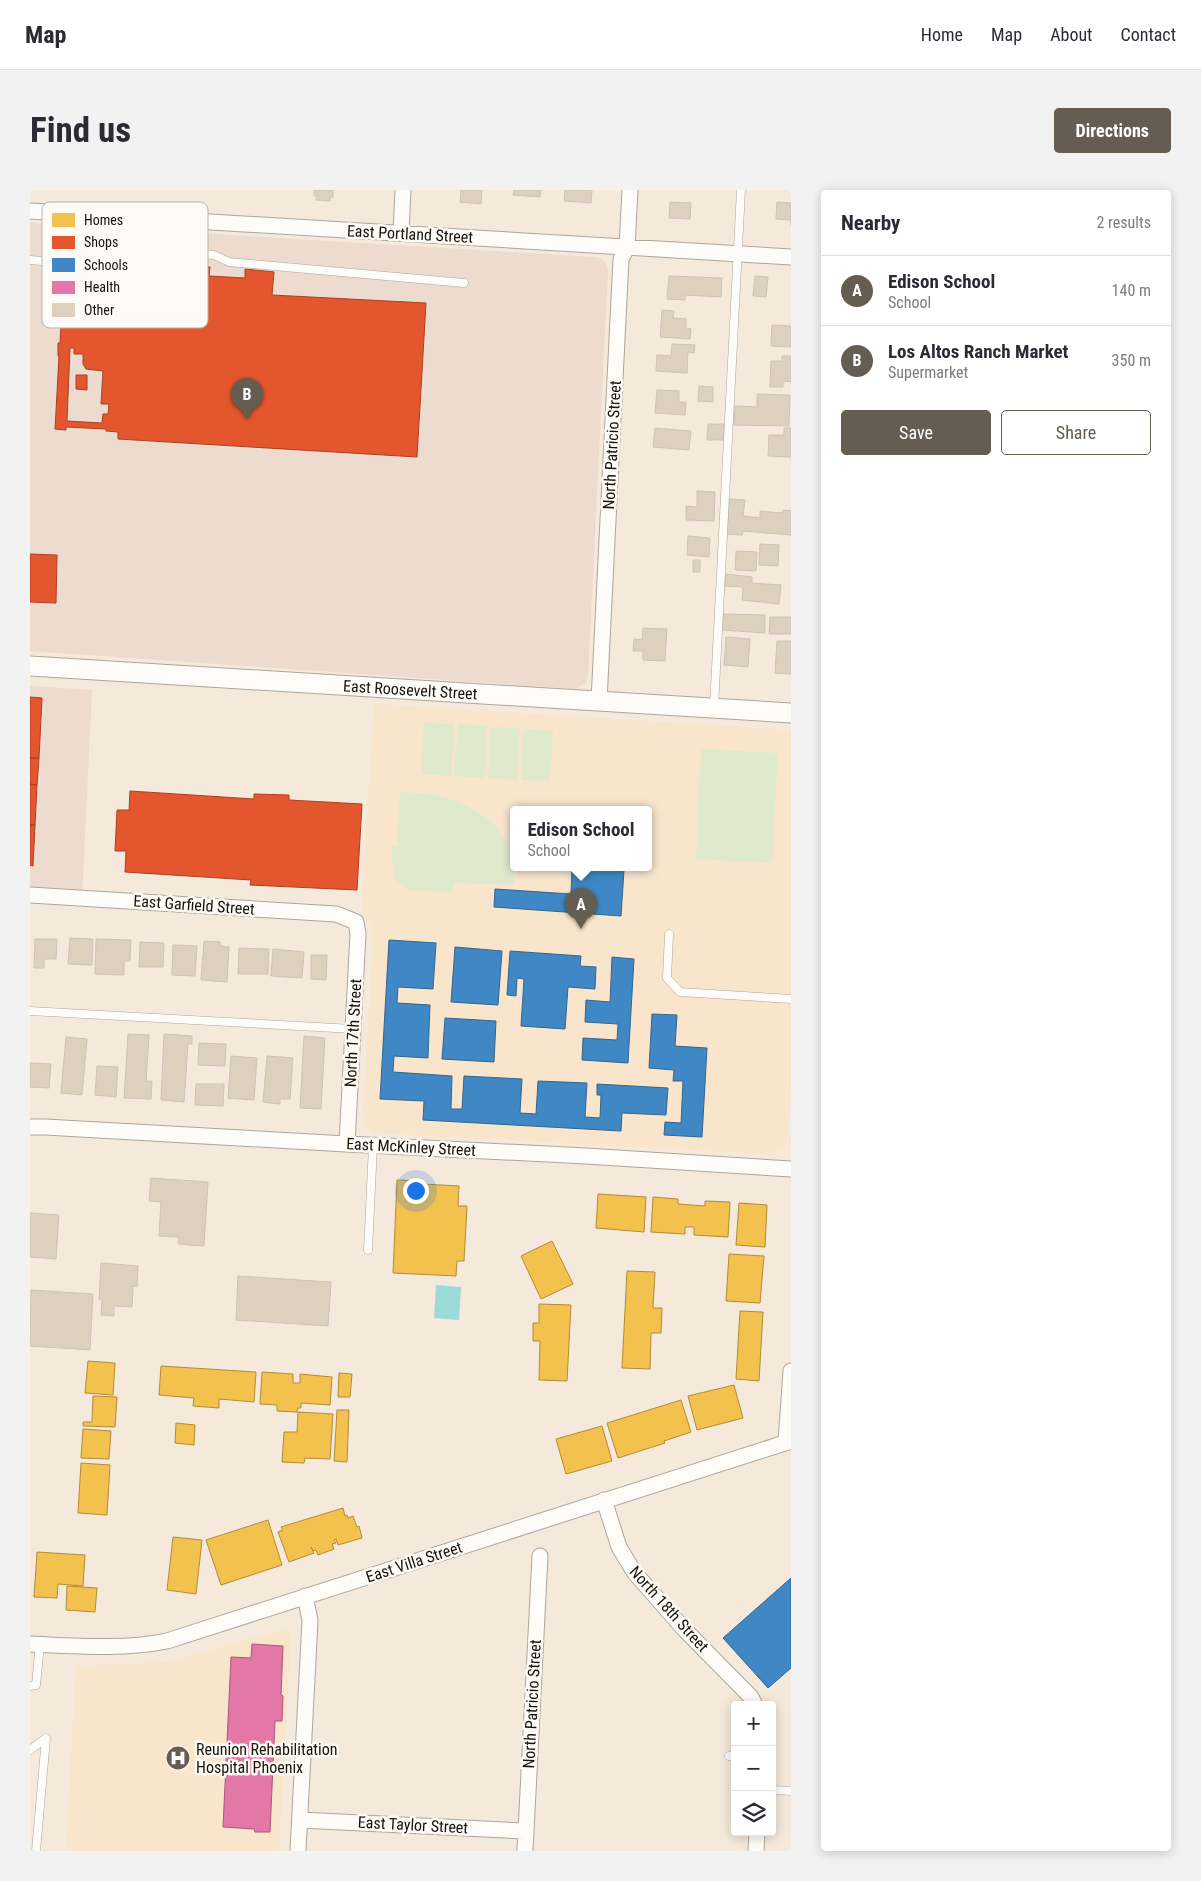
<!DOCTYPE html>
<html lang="en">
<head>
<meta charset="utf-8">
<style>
  body { margin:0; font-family:"Roboto Condensed",sans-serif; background:#f2f2f3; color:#2b2b33 }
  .controls { position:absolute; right:15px; bottom:15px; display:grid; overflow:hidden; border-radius:5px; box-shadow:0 2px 12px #0003 }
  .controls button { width:45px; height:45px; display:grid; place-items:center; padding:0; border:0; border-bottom:1px solid #e1e1e2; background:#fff; color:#2b2b33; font:25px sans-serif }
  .you { position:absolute; left:385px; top:1000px; width:18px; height:18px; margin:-12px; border:4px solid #fff; border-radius:50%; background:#1a73e8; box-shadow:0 0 0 8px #1a73e833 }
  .badge { display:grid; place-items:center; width:32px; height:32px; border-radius:50%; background:#665d52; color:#fff; font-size:16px; font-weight:700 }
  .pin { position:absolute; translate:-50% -41px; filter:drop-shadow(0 1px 2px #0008) }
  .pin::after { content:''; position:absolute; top:26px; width:18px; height:15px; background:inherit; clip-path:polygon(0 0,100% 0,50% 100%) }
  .popup { position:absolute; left:480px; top:616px; width:142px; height:65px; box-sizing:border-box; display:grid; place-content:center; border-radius:5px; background:#fff; filter:drop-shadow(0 1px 4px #0005); font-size:16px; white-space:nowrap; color:#7c7c81 }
  .popup b { font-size:19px; color:#2b2b33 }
  .popup::after { content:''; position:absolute; left:50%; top:100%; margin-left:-10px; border:10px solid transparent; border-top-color:#fff }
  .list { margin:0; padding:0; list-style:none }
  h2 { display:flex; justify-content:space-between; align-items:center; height:65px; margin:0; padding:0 20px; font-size:21px }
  h2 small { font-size:16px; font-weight:400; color:#7c7c81 }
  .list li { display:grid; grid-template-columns:32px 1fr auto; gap:15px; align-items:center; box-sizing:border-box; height:70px; padding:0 20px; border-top:1px solid #e1e1e2 }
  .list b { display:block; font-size:19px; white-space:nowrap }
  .list p { margin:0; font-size:16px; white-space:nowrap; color:#7c7c81 }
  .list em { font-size:16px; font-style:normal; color:#7c7c81 }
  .actions { display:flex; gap:10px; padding:15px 20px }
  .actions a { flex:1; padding:11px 0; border:1px solid #665d52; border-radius:5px; text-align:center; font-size:18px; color:#665d52 }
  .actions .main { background:#665d52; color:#fff }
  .icon { flex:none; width:28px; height:28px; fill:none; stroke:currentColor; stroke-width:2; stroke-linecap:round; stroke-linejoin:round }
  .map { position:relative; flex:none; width:761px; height:1661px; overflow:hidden; border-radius:5px }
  header { display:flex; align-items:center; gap:30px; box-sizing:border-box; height:70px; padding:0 25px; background:#fff; border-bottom:1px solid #e1e1e2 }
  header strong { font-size:24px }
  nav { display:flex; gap:28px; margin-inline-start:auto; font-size:18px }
  .intro { display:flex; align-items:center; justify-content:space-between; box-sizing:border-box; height:120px; padding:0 30px }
  h1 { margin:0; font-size:35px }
  .button { padding:12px 22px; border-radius:5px; background:#665d52; color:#fff; font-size:18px; font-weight:700 }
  main { display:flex; gap:30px; padding:0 30px }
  aside { flex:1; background:#fff; border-radius:5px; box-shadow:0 2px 12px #0003 }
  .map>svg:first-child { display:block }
</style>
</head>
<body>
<header>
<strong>Map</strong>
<nav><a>Home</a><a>Map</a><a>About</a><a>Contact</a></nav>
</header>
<div class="intro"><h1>Find us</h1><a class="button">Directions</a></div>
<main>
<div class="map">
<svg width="761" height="1661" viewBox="0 0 761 1661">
  <rect width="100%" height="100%" fill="#f4e9da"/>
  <path fill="#ecdbce" d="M 0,33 L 565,67 L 572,69 L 577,75 L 578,81 L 558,486 L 556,493 L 545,499 L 0,461 Z
    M 0,496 L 62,500 L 52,708 L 0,705 Z"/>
  <path fill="#f8e5cc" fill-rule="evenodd" d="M 344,514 L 761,540 L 761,895 L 756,958 L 741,964 L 345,943 L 334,936 L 333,922 L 343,749 L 341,737 L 331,722 ZM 484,620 L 618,620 L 618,678 L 484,678 Z
    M 255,1439 L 261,1444 L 249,1661 L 36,1661 L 46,1476 L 137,1472 Z"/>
  <path fill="#dfeacc" d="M 394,533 L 424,534 L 421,586 L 391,584 Z
    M 428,534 L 457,536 L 454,588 L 424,586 Z
    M 461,537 L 490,538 L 487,590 L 458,588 Z
    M 494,539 L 523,541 L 520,591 L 491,590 Z
    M 671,559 L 748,563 L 742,673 L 666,669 Z
    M 370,602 C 382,603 394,603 405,605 C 423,608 458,624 469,640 C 480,655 484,677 484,695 L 424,693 L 422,702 L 378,700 L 365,689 L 365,675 L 362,675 L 362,656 L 367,656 Z"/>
  <path fill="#9cdad8" d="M 406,1095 L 431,1097 L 429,1130 L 404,1128 Z"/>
  <path fill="#f2c14e" stroke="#b18c39" d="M 367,990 L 393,991 L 393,994 L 429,996 L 428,1016 L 437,1016 L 434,1071 L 427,1071 L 426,1086 L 363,1083 Z
    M 568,1004 L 616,1007 L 614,1042 L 566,1038 Z
    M 623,1007 L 648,1009 L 648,1014 L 675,1016 L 675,1011 L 700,1012 L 698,1047 L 664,1045 L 664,1037 L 655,1037 L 655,1044 L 621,1042 Z
    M 709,1013 L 737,1015 L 735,1057 L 706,1055 Z
    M 522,1051 L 543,1094 L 511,1109 L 491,1066 Z
    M 699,1064 L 734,1066 L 730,1113 L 696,1111 Z
    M 597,1081 L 625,1082 L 623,1118 L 632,1118 L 631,1143 L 621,1143 L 620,1179 L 592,1178 Z
    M 509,1114 L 541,1115 L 537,1191 L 509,1190 L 510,1151 L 503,1151 L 503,1133 L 509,1133 Z
    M 710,1121 L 733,1122 L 729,1191 L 706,1189 Z
    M 58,1171 L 85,1173 L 83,1205 L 55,1203 Z
    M 131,1176 L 226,1182 L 224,1212 L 189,1209 L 189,1218 L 163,1216 L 164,1208 L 129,1205 Z
    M 232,1182 L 263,1184 L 263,1193 L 270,1193 L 270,1184 L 302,1187 L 300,1215 L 271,1213 L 271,1218 L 268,1218 L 267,1222 L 247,1221 L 247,1215 L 230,1214 Z
    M 309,1183 L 322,1184 L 320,1207 L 308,1207 Z
    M 704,1195 L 713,1228 L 667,1240 L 658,1206 Z
    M 63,1206 L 87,1207 L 85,1237 L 53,1236 L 53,1232 L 62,1232 Z
    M 651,1210 L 661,1242 L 634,1251 L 635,1253 L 588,1268 L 577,1233 Z
    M 307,1220 L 319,1220 L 317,1272 L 304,1271 Z
    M 268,1222 L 303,1224 L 300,1269 L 275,1268 L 274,1273 L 252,1272 L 254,1242 L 267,1242 Z
    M 146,1233 L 165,1235 L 164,1255 L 145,1253 Z
    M 572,1236 L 582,1271 L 536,1284 L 526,1249 Z
    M 53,1239 L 81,1241 L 79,1269 L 51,1268 Z
    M 51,1273 L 80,1275 L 77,1325 L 48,1323 Z
    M 313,1318 L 315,1326 L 317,1325 L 318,1328 L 323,1326 L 327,1337 L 329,1336 L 332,1348 L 308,1355 L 306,1349 L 304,1350 L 306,1353 L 302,1354 L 304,1359 L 288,1365 L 286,1360 L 283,1361 L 281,1357 L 284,1363 L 259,1372 L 248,1342 L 253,1340 L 251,1337 Z
    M 238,1330 L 252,1375 L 191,1395 L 176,1350 Z
    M 143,1347 L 172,1350 L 166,1404 L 137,1400 Z
    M 7,1362 L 55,1365 L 53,1396 L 28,1394 L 27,1408 L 4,1407 Z
    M 37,1396 L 67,1398 L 65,1422 L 36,1420 Z"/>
  <path fill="#e4572e" stroke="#a74223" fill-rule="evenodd" d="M 139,75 L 180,77 L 179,86 L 215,88 L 215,79 L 244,82 L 242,105 L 396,113 L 387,267 L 88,249 L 88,242 L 76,241 L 76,239 L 36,237 L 36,240 L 25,239 L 29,166 L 28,166 L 28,153 L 30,153 L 33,97 L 41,97 L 41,90 L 51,90 L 51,92 L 137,98 ZM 40,158 L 44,158 L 44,164 L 53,164 L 53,174 L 56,179 L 73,181 L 71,214 L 79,214 L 78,224 L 73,224 L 72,233 L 37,231 Z
    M 46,185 L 57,185 L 57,200 L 46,199 Z
    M 0,364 L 27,365 L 26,413 L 0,412 Z
    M 0,507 L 12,508 L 9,568 L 0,568 Z
    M 0,568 L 9,568 L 7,595 L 0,594 Z
    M 0,594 L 7,595 L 5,635 L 0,635 Z
    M 100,601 L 224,609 L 224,604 L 259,605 L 259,610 L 332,614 L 327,700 L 220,695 L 221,690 L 95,682 L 96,661 L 85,661 L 87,620 L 99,620 Z
    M 0,635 L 5,635 L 3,676 L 0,675 Z"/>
  <path fill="#3f88c5" stroke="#34658c" d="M 542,678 L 594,680 L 591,726 L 464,717 L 465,699 L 541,704 Z
    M 359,750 L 406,753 L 403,799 L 368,797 L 367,813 L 400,815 L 398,868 L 364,866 L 363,882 L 422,886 L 421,919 L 432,919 L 434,886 L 492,889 L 490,923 L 506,924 L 508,891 L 557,893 L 555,927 L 570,928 L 571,905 L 567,905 L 567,894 L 638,898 L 636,925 L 592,923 L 591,941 L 393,930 L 394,911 L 350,909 Z
    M 425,757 L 472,761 L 468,815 L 421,812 Z
    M 480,761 L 551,766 L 550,776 L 566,777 L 565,799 L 538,797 L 535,839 L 491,836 L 494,789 L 487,788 L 486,806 L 477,805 Z
    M 582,767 L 604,769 L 598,873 L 552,870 L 553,848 L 587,850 L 588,834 L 555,832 L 556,810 L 580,812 Z
    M 622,824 L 647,825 L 645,856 L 677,858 L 672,947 L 634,945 L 635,932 L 651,933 L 653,891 L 643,891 L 644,880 L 619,878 Z
    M 415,828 L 466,831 L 464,872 L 412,869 Z
    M 761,1388 L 761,1478 L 738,1498 L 693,1448 Z"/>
  <path fill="#e377a8" stroke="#a65978" d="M 222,1454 L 253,1456 L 251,1505 L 253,1506 L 252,1531 L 245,1531 L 240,1642 L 225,1642 L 224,1639 L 193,1637 L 201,1467 L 221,1468 Z"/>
  <path fill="#ddd0be" stroke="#ccc4b8" d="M 284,0 L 303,0 L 303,7 L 300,7 L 300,11 L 286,10 L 287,6 L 284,6 Z
    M 431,0 L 452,0 L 451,14 L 430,12 Z
    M 484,0 L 511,0 L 510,7 L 483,5 Z
    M 535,0 L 562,0 L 561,13 L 534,11 Z
    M 640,12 L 661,13 L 660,29 L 639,28 Z
    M 747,12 L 761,13 L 761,35 L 761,30 L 746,29 Z
    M 639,86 L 692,88 L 691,107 L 655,105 L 655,110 L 637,109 Z
    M 725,86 L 738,87 L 736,107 L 723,106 Z
    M 632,120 L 644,121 L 643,128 L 656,129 L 656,138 L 661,139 L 660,149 L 630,147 Z
    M 742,135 L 761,136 L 761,157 L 741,156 Z
    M 642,154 L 665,155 L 664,163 L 658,162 L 657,183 L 626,181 L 627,165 L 641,166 Z
    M 752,166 L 761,166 L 761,192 L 753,191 L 753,197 L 740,197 L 741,171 L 752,171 Z
    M 669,196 L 683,197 L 683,212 L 668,211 Z
    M 627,200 L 649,201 L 649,212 L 656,212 L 655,225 L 625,223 Z
    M 727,204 L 760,205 L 759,236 L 704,235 L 705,216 L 727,217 Z
    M 678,234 L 694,234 L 694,250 L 677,250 Z
    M 625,238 L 661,241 L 659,260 L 623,257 Z
    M 754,238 L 761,238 L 761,267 L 738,266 L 739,245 L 754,245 Z
    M 667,301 L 685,302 L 684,331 L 656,330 L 656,316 L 667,317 Z
    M 700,309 L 715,310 L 713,326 L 730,328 L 730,321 L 752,323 L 753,320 L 761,321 L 761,345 L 713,341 L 712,345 L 696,344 Z
    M 658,346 L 680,348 L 679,367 L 657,365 Z
    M 730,354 L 749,355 L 748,376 L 729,375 Z
    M 706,361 L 727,362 L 726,381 L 705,380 Z
    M 663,370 L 670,370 L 670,382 L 663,382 Z
    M 696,384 L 722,387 L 722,393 L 751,395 L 749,414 L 712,410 L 713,397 L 695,396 Z
    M 693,424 L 735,425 L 735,443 L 692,440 Z
    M 740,427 L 761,427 L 761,444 L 739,444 Z
    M 613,438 L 637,439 L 635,471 L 613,470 L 613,461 L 603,461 L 604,449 L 612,450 Z
    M 696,447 L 720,449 L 718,477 L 694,475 Z
    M 747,451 L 761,451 L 761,484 L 745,483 Z
    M 40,748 L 63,749 L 62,775 L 38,774 Z
    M 5,749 L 27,749 L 26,769 L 14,769 L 14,778 L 4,778 Z
    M 66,749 L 101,750 L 100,771 L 94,771 L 94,785 L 65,784 Z
    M 174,751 L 190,752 L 190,756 L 199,757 L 197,792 L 171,790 Z
    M 110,752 L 134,753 L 133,777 L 109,777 Z
    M 143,755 L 167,756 L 165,786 L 142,785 Z
    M 209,758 L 239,759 L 238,784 L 208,784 Z
    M 243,759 L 274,762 L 272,788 L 241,786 Z
    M 281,765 L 297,765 L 296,790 L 281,789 Z
    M 98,844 L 119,845 L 116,891 L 122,891 L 121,909 L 94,908 Z
    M 134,844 L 162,846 L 162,854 L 158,854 L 154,912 L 131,910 Z
    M 274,846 L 295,848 L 291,919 L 270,918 Z
    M 36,847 L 57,849 L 52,905 L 31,903 Z
    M 169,853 L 196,854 L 195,876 L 168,875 Z
    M 201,866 L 227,868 L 224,910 L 198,908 Z
    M 237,866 L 263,868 L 260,909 L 250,909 L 250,914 L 233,912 Z
    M 0,873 L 21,874 L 19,898 L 0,897 Z
    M 67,876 L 88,877 L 86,907 L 65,905 Z
    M 166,894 L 194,894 L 193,916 L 165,915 Z
    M 121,988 L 178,992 L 174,1056 L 148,1054 L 149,1047 L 129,1046 L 131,1012 L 119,1011 Z
    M 0,1023 L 29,1025 L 26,1069 L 0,1067 Z
    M 71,1073 L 108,1076 L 107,1097 L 103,1096 L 102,1117 L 84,1116 L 84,1126 L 71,1125 L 72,1110 L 69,1109 Z
    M 208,1086 L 301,1092 L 298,1136 L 206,1130 Z
    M 1,1100 L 63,1104 L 60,1160 L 0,1156 Z"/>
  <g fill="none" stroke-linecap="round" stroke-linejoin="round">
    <defs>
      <path id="service" d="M 0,70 L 12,71 L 59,66 L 113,68 L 131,62 L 184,65 L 199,72 L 434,93
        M 684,517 L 711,0
        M 639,744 L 637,788 L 650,802 L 761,809
        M 0,821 L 323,839
        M 338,1060 L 343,956
        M 0,1496 L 6,1495 L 10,1454
        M 0,1560 L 16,1548 L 6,1661
        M 699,1566 L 705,1566
        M 742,1600 L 761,1601"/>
      <path id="minor" d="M 0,21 L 761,67
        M 371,43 L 373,0
        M 569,511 L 591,69 L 597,58 L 600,0
        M 0,705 L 306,724 L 326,732 L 328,744 L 317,954
        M 0,937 L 15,937 L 317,954 L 556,966 L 761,979
        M 756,1252 L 761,1181
        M 574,1310 L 589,1357 L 604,1382 L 654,1439 L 721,1507 L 725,1515
        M 0,1454 C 46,1456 92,1460 137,1451 L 761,1251
        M 270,1630 L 495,1641
        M 268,1661 L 280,1430 L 275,1406
        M 495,1661 L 510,1366
        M 726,1661 L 727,1642"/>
      <g id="tertiary">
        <path id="s1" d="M 0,476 L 761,523"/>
      </g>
    </defs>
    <use href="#service" stroke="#afa69b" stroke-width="9"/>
    <use href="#minor" stroke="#afa69b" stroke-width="17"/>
    <use href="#tertiary" stroke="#afa69b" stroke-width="21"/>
    <use href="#service" stroke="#fdfcf9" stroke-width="8"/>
    <use href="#minor" stroke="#fdfcf9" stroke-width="15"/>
    <use href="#tertiary" stroke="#fdfcf9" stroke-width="19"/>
  </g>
  <defs>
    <symbol id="hospital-disc" viewBox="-11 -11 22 22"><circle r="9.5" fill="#665d52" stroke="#fefaf5"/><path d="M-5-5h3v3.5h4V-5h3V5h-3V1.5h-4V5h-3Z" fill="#fff"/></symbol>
  </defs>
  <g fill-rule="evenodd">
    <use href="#hospital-disc" x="134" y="1554" width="28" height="28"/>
  </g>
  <g text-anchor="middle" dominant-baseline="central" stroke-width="5" stroke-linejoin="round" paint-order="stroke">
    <g font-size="16" fill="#191208" stroke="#fefaf5">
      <text transform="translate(380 44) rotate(3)">East Portland Street</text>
      <text transform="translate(582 255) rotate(-87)">North Patricio Street</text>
      <text stroke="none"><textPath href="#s1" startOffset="381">East Roosevelt Street</textPath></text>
      <text transform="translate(164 715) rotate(4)">East Garfield Street</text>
      <text transform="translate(323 843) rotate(-87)">North 17th Street</text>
      <text transform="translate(381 957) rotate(3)">East McKinley Street</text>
      <text transform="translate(384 1372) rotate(-18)">East Villa Street</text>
      <text transform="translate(639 1419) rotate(48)">North 18th Street</text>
      <text transform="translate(502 1514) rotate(-87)">North Patricio Street</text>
      <text transform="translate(383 1635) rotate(3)">East Taylor Street</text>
    </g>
    <g font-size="16" fill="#191208" stroke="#fefaf5" text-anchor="start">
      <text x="166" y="1559">Reunion Rehabilitation<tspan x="166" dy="18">Hospital Phoenix</tspan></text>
    </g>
  </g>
  <rect x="12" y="12" width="166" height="126" rx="8" fill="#fefaf5" stroke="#b9b4ae" stroke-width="1"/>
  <rect x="22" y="23" width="23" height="14" fill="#f2c14e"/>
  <rect x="22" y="46" width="23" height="13" fill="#e4572e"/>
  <rect x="22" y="68" width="23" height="14" fill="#3f88c5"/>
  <rect x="22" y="91" width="23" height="13" fill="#e377a8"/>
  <rect x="22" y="113" width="23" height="14" fill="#ddd0be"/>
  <g font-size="14" fill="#191208">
    <text x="54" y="35">Homes</text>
    <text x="54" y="57">Shops</text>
    <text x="54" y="80">Schools</text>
    <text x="54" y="102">Health</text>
    <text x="54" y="125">Other</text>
  </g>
</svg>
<div class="controls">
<button>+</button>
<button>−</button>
<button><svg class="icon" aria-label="layers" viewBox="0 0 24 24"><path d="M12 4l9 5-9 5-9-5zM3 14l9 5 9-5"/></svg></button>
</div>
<div class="you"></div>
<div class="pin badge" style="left:551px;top:739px">A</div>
<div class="popup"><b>Edison School</b>School</div>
<div class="pin badge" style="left:217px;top:229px">B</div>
</div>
<aside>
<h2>Nearby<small>2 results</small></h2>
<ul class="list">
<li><span class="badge">A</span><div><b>Edison School</b><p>School</p></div><em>140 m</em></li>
<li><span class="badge">B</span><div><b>Los Altos Ranch Market</b><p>Supermarket</p></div><em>350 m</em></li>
</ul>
<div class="actions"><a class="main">Save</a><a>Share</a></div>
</aside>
</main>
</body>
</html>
